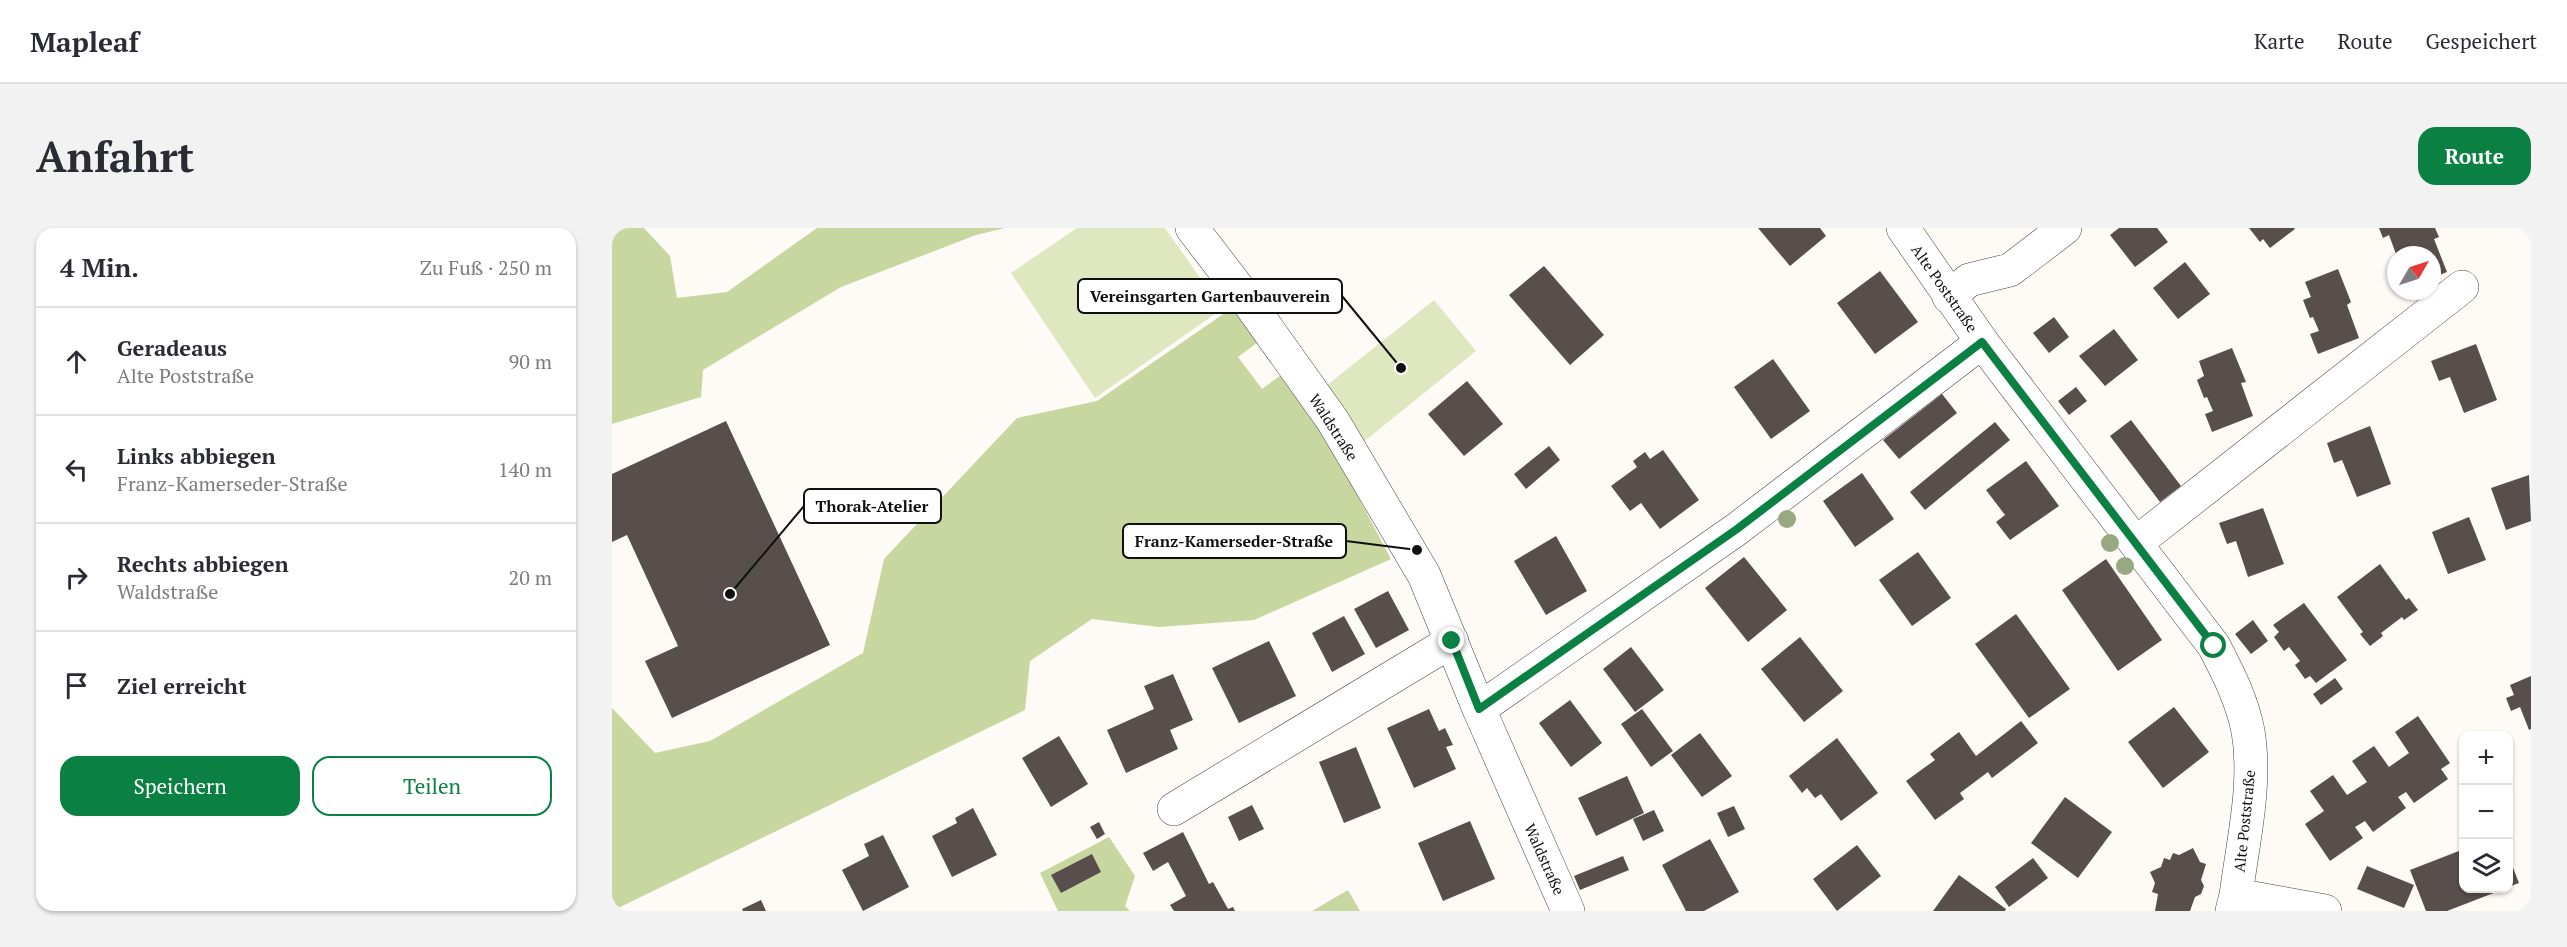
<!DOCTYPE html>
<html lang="de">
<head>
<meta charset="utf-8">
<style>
  body { margin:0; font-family:"PT Serif",serif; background:#f2f2f3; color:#2b2b33 }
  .controls { position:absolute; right:18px; bottom:18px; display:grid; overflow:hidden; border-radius:12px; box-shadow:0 2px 4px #0004 }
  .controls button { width:54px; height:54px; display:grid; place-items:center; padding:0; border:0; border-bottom:2px solid #e1e1e2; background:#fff; color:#2b2b33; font:30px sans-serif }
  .compass { position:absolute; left:1775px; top:18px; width:54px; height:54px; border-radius:50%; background:#fff; box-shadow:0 2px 4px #0004; rotate:51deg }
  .stop { position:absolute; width:18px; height:18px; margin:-14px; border:4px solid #0b8043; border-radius:50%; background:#fff }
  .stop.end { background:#0b8043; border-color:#fff; box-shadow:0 2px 6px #0008 }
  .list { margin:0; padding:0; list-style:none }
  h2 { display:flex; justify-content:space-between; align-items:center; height:78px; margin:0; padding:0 24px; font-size:26px }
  h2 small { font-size:20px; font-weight:400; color:#7c7c81 }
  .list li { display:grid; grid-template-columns:39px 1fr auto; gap:18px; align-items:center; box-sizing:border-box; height:108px; padding:0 24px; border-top:2px solid #e1e1e2 }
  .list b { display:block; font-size:22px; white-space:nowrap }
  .list p { margin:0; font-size:20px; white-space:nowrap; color:#7c7c81 }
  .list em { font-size:20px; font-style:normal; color:#7c7c81 }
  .actions { display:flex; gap:12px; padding:18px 24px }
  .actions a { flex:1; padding:14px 0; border:2px solid #0b8043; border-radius:18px; text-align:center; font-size:21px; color:#0b8043 }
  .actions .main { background:#0b8043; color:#fff }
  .icon { flex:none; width:33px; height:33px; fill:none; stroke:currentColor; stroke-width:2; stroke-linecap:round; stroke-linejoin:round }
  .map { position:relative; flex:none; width:1919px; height:683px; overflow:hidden; border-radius:18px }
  header { display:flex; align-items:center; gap:36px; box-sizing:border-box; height:84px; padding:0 30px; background:#fff; border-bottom:2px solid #e1e1e2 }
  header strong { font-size:28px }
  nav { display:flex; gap:33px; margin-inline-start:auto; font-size:21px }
  .intro { display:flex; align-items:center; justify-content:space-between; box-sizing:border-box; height:144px; padding:0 36px }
  h1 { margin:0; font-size:42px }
  .button { padding:15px 27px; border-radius:18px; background:#0b8043; color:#fff; font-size:21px; font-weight:700 }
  main { display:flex; gap:36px; padding:0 36px }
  aside { flex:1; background:#fff; border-radius:18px; box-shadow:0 2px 4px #0004 }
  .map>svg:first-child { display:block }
</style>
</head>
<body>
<header>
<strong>Mapleaf</strong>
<nav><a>Karte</a><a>Route</a><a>Gespeichert</a></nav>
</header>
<div class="intro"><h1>Anfahrt</h1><a class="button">Route</a></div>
<main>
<aside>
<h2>4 Min.<small>Zu Fuß · 250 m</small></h2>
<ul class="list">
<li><svg class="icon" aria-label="ahead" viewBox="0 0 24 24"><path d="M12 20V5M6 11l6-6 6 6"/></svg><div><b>Geradeaus</b><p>Alte Poststraße</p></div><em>90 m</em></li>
<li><svg class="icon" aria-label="left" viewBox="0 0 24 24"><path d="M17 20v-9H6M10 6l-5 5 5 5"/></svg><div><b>Links abbiegen</b><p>Franz-Kamerseder-Straße</p></div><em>140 m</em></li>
<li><svg class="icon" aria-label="right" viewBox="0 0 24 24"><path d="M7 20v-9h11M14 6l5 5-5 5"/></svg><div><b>Rechts abbiegen</b><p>Waldstraße</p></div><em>20 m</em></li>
<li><svg class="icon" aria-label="arrive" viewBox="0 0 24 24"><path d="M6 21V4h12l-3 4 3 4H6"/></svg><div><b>Ziel erreicht</b></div></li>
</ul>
<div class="actions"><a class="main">Speichern</a><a>Teilen</a></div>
</aside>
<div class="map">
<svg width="1919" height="683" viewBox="0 0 1919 683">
  <rect width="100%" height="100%" fill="#fefaf5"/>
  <path fill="#dfe7c0" d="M 465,0 L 553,0 L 610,81 L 483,170 L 399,45 Z
    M 822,72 L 864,123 L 749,216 L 714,158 Z"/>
  <path fill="#c8d6a0" d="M 0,0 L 32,0 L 58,28 L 65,70 L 115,64 L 205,0 L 393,0 L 364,7 L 229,59 L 91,142 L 89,169 L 0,196 Z
    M 620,80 L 645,115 L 626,129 L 650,161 L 669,147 L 716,212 L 779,331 L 642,392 L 547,399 L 480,391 L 418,433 L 413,482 L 0,683 L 0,480 L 43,525 L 98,513 L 251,425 L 272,331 L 405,190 L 485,173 Z
    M 497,609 L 523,648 L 513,678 L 518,683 L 446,683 L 428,645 Z
    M 736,662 L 748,683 L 700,683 Z"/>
  <path fill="#584f4d" d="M 1146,0 L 1208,0 L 1214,8 L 1178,38 Z
    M 1507,0 L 1545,0 L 1556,14 L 1523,39 L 1498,7 Z
    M 1637,0 L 1682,0 L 1683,1 L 1658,20 L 1651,11 L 1648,14 Z
    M 1767,0 L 1823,0 L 1827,9 L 1822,11 L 1835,44 L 1820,50 L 1820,27 L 1784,26 L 1777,7 L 1771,10 Z
    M 1573,34 L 1598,66 L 1566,91 L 1541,60 Z
    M 932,38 L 992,107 L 958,137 L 897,67 Z
    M 1726,41 L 1739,74 L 1735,77 L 1747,110 L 1706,126 L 1698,106 L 1707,103 L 1701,89 L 1698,90 L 1691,72 L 1699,69 L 1693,54 Z
    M 1268,43 L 1306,94 L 1263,126 L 1225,75 Z
    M 1442,89 L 1457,109 L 1437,125 L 1421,105 Z
    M 1502,101 L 1526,132 L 1493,158 L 1467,128 Z
    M 1864,116 L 1885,172 L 1852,185 L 1838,149 L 1827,153 L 1819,133 Z
    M 1620,120 L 1634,154 L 1629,155 L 1641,188 L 1600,204 L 1593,186 L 1601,183 L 1595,169 L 1592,170 L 1585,152 L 1592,148 L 1587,133 Z
    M 1161,131 L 1198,183 L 1159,211 L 1122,159 Z
    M 855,153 L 891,196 L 852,228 L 816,186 Z
    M 1464,159 L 1475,173 L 1457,187 L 1446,173 Z
    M 1330,166 L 1345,185 L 1287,231 L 1271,212 Z
    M 1519,192 L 1569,258 L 1548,274 L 1498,208 Z
    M 114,193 L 218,417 L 60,490 L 33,433 L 66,418 L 15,307 L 0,314 L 0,246 Z
    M 1383,194 L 1398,212 L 1313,282 L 1298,264 Z
    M 1758,198 L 1779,256 L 1745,269 L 1730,232 L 1722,235 L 1715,215 Z
    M 937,218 L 948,232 L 914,261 L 902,246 Z
    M 1051,222 L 1087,272 L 1048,301 L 1029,275 L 1018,283 L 999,258 L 1025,239 L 1021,233 L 1033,224 L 1038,231 Z
    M 1414,233 L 1447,278 L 1398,312 L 1384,294 L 1393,287 L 1374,262 Z
    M 1250,245 L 1282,291 L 1243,319 L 1211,273 Z
    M 1917,247 L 1919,293 L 1894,302 L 1879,260 Z
    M 1651,280 L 1672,336 L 1636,349 L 1624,313 L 1615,316 L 1607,295 Z
    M 1857,289 L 1874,332 L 1836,346 L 1820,304 Z
    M 944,308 L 975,363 L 934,387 L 902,333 Z
    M 1306,324 L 1339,370 L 1300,398 L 1267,352 Z
    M 1132,329 L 1175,382 L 1136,414 L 1093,360 Z
    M 1494,331 L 1550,412 L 1506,443 L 1450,362 Z
    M 1768,336 L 1794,372 L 1797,370 L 1806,382 L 1792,392 L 1790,389 L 1769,405 L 1771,408 L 1758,418 L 1748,406 L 1751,404 L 1725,369 Z
    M 776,363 L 797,402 L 764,420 L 742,381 Z
    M 1692,375 L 1735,432 L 1704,455 L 1698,448 L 1693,451 L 1683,437 L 1688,433 L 1677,419 L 1672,423 L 1662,409 L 1667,404 L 1661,397 Z
    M 1404,386 L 1458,461 L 1417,490 L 1363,416 Z
    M 732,388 L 753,426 L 720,444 L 700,405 Z
    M 1641,392 L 1656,413 L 1639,426 L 1623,406 Z
    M 1188,409 L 1231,463 L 1192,494 L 1149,441 Z
    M 657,413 L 684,468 L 627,495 L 600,440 Z
    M 1019,419 L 1052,462 L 1023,484 L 991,441 Z
    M 561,446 L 581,492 L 558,502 L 566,521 L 514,545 L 495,502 L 542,481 L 532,458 Z
    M 1919,448 L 1919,501 L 1917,502 L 1908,479 L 1899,483 L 1894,470 L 1902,467 L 1898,457 Z
    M 1723,450 L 1731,461 L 1709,477 L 1701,466 Z
    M 958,472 L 990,515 L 959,539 L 927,495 Z
    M 1562,479 L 1597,524 L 1551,560 L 1516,514 Z
    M 817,481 L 827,503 L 833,500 L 841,517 L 834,519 L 844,541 L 802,560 L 775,500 Z
    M 1030,481 L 1061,523 L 1039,539 L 1009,496 Z
    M 1806,488 L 1838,535 L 1829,541 L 1836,551 L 1802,575 L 1794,564 L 1786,569 L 1794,580 L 1761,604 L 1753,593 L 1743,599 L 1751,610 L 1718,633 L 1693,596 L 1712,583 L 1698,563 L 1721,547 L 1735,567 L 1755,554 L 1740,533 L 1762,518 L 1777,539 L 1797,525 L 1783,504 Z
    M 1409,493 L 1426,515 L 1380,550 L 1376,544 L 1348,565 L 1352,571 L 1323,592 L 1294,553 L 1323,532 L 1318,526 L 1347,504 L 1364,528 Z
    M 1088,505 L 1120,548 L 1090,569 L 1059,527 Z
    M 447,508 L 476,556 L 439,579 L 410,530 Z
    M 1225,510 L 1266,565 L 1229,593 L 1209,566 L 1203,570 L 1195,560 L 1190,565 L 1177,548 Z
    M 744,519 L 769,580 L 732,595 L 707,534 Z
    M 1015,548 L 1032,585 L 984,608 L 966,570 Z
    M 1453,569 L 1500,604 L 1466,650 L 1419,615 Z
    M 640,577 L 652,601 L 627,613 L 616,589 Z
    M 1122,578 L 1133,601 L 1116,609 L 1105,585 Z
    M 361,580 L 385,627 L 340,649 L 320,608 L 345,595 L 343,590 Z
    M 1042,582 L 1052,603 L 1031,613 L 1021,591 Z
    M 858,593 L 883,651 L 831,673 L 806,615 Z
    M 487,594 L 493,606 L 485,611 L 478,599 Z
    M 571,604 L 597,656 L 601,654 L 616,681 L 621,679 L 623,683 L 562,683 L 558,677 L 574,668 L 556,634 L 541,643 L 531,625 Z
    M 271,607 L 297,659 L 251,683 L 230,642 L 257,628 L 252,616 Z
    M 1098,611 L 1127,664 L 1092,683 L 1074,683 L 1050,637 Z
    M 1245,617 L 1269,648 L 1225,683 L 1201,651 Z
    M 1581,620 L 1588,634 L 1594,636 L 1589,652 L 1592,658 L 1589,666 L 1583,669 L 1578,683 L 1543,683 L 1546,666 L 1540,664 L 1543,655 L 1538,644 L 1549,639 L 1552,630 L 1558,632 L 1561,625 L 1567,627 Z
    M 1852,621 L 1852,660 L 1892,661 L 1835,683 L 1814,683 L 1798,642 Z
    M 480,626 L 489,644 L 449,665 L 439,647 Z
    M 1896,627 L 1907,655 L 1896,659 Z
    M 1011,628 L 1017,642 L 968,662 L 962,648 Z
    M 1421,630 L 1436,650 L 1397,679 L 1383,659 Z
    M 1755,638 L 1802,657 L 1792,680 L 1745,661 Z
    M 1347,647 L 1394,681 L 1393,683 L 1321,683 Z
    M 149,672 L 154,683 L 131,683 L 130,681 Z"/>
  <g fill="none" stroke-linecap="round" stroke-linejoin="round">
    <defs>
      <path id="minor" d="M 580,0 L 632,68 L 721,193 L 812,347 L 867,481 L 956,683
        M 1291,0 L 1370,114 L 1602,418 C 1616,445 1630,472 1636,503 C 1645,556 1631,613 1624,667 L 1620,683
        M 1337,69 L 1357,52 L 1398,42 L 1453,0
        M 1524,315 L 1850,59
        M 867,481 L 1125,301 L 1370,114
        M 562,581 L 840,413
        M 1624,667 L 1713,683"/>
    </defs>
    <use href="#minor" stroke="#434343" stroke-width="34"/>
    <use href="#minor" stroke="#fff" stroke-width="33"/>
  </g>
  <g fill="#98a883">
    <circle cx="1175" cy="291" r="9"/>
    <circle cx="1498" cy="315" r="9"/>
    <circle cx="1513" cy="338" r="9"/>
  </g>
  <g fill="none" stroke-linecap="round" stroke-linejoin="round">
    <path stroke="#0b8043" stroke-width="8" d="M 840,413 L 867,481 L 1125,301 L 1370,114 L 1602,418"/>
  </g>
  <g text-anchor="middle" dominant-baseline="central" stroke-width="6" stroke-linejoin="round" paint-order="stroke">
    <g font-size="15" fill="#101010" stroke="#fff">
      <text transform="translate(1333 60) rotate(55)">Alte Poststraße</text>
      <text transform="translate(722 199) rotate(57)">Waldstraße</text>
      <text transform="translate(1632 593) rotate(-84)">Alte Poststraße</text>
      <text transform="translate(933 631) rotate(66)">Waldstraße</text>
    </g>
  </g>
  <path fill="none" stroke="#101010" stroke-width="2" d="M789 140L730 68M118 366L192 278M805 322L734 313"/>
  <g fill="#101010" stroke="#fff" stroke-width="2">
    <circle cx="789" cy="140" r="6"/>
    <circle cx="118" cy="366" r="6"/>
    <circle cx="805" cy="322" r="6"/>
  </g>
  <g fill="#fff" stroke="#101010" stroke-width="2">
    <rect x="466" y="51" width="264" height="34" rx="6"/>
    <rect x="192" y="261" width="137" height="34" rx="6"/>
    <rect x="511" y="296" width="223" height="34" rx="6"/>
  </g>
  <g font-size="16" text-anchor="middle" font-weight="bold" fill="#101010">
    <text x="598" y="74">Vereinsgarten Gartenbauverein</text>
    <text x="260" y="284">Thorak-Atelier</text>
    <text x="622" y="319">Franz-Kamerseder-Straße</text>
  </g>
</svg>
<div class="controls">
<button>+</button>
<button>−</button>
<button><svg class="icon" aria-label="layers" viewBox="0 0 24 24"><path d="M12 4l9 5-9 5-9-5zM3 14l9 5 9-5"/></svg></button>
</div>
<svg class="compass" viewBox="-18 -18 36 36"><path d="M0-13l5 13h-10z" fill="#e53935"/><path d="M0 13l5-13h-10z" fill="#7c7c81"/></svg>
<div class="stop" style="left:1602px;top:418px"></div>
<div class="stop end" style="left:840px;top:413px"></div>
</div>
</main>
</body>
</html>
